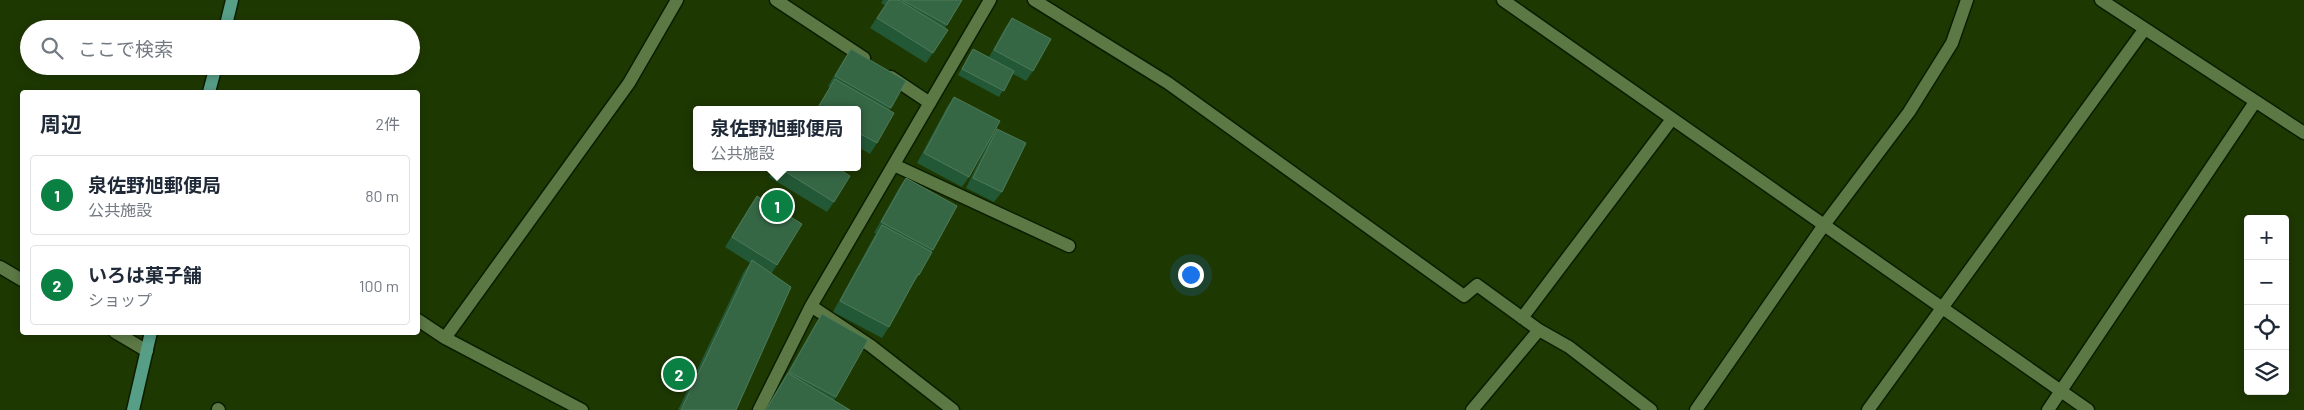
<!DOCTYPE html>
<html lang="ja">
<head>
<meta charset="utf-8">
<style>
  body { margin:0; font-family:Barlow,"Noto Sans JP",sans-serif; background:#f6f6f7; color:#1f2937 }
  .controls { position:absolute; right:15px; bottom:15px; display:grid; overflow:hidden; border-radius:5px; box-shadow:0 2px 8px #0003 }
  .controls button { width:45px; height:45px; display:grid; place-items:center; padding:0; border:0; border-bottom:1px solid #e0e1e3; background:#fff; color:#1f2937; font:25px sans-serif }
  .you { position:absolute; left:1190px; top:274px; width:18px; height:18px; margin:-12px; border:4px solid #fff; border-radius:50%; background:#1a73e8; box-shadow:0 0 0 8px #1a73e833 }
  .badge { display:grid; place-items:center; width:32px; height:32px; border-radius:50%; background:#0b8043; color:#fff; font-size:16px; font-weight:700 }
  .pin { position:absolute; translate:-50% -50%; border:2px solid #fff; box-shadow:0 1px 5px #0006 }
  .popup { position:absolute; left:693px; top:106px; width:168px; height:65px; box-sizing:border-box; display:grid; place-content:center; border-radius:5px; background:#fff; filter:drop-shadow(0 1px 4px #0005); font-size:16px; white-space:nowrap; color:#747a83 }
  .popup b { font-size:19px; color:#1f2937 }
  .popup::after { content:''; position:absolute; left:50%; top:100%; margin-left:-10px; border:10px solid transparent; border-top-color:#fff }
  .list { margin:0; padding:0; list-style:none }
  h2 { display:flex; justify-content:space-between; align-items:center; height:65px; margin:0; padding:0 20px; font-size:21px }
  h2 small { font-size:16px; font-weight:400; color:#747a83 }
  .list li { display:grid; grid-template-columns:32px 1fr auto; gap:15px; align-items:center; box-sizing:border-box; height:80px; margin:0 10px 10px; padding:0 10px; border:1px solid #e0e1e3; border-radius:5px }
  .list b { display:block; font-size:19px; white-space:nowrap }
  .list p { margin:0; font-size:16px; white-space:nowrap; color:#747a83 }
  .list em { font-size:16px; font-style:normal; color:#747a83 }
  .icon { flex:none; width:28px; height:28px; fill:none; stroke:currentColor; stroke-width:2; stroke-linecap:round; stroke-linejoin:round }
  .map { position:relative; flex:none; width:2304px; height:410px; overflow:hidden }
  .search { position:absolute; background:#fff; box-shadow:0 2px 8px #0003; left:20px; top:20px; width:400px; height:55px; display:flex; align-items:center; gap:12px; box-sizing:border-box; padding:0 18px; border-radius:28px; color:#747a83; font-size:19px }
  .panel { position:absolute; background:#fff; box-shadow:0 2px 8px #0003; left:20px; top:90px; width:400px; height:245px; border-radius:5px }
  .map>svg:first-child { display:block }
</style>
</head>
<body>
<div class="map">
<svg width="2304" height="410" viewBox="0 0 2304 410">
  <rect width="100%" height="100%" fill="#1e3802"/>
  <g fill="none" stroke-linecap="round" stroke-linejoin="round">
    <defs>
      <path id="minor" d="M 776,0 L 864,58
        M 1034,0 L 1168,83 L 1464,296 L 1477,285 L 1539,330 L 1569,347 L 1651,410
        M 1503,0 L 2088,410
        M 2101,0 L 2304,133
        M 891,77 L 930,103
        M 894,165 L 1069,246
        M 0,267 L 22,280
        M 811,306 L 871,346 L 953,410
        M 1522,318 L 1672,119
        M 418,320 L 445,338 L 582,410
        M 115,332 L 147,351
        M 445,338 L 629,83 L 677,0
        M 218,409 L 219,410
        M 759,410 L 811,306 L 990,0
        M 1472,410 L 1539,330
        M 1696,410 L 1824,225 L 1909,112 L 1952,43 L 1967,0
        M 1868,410 L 2144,30
        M 2048,410 L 2255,102"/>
      <path id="major" d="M 225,29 L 232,0
        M 209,92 L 216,66
        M 133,410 L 151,332"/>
    </defs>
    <use href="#minor" stroke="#0b1d00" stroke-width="15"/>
    <use href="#major" stroke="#0b1d00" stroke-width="15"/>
    <use href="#minor" stroke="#5c7945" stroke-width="12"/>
    <use href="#major" stroke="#579e87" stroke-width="12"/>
  </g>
  <path fill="#235836" d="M 883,0 L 962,0 L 945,28 L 933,53 L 926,63 L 870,28 L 885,5 L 881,3 Z
    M 1012,18 L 1033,71 L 1026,81 L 1013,74 L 999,97 L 958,75 L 969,55 L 973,49 L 989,57 L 1005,28 Z
    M 851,49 L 891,108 L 889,110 L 877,143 L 870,154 L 858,147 L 857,148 L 857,110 L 816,110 L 830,87 L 828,86 L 844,59 Z
    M 954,97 L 969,177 L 962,187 L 917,163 L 947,107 Z
    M 997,129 L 1002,192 L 994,202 L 966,188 L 990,139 Z
    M 775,167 L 846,167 L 843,171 L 834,202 L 827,212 L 769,177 Z
    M 906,178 L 957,206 L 919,275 L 912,285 L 889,327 L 882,338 L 833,312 L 876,233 L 874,233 L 899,188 Z
    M 757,196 L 777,265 L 771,274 L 736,410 L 678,410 L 743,273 L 750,263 L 725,247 L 750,206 Z
    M 822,314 L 836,397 L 834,400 L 850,410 L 765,410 L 781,383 L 786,375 L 815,324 Z"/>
  <path fill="#366745" stroke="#4e7a59" d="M 889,0 L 899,0 L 948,30 L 933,53 L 877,18 Z
    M 902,0 L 962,0 L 947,25 Z
    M 1012,18 L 1051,39 L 1033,71 L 994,50 Z
    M 851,49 L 906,81 L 891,108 L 835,76 Z
    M 973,49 L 1014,71 L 1004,91 L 962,69 Z
    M 835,79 L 894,113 L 877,143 L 857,132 L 857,110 L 817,109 Z
    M 954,97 L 1000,121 L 969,177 L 924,153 Z
    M 997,129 L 1026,143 L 1002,192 L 973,178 Z
    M 857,138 L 861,141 L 857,148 Z
    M 778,167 L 836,167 L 850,176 L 834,202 Z
    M 906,178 L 957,206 L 933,250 L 881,222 Z
    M 757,196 L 802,224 L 777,265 L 732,237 Z
    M 882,225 L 932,252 L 919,275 L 918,274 L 889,327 L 840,301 Z
    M 752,260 L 791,287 L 736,410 L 681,410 Z
    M 822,314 L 868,340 L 836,397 L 789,372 Z
    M 788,373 L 850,410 L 766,410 Z"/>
</svg>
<div class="controls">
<button>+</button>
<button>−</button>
<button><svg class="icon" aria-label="locate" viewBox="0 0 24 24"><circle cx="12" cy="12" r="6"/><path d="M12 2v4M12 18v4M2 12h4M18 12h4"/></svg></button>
<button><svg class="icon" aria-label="layers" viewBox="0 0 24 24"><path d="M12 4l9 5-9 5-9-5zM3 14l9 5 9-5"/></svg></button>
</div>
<div class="you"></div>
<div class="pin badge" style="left:777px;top:206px">1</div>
<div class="popup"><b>泉佐野旭郵便局</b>公共施設</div>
<div class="pin badge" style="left:679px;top:374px">2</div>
<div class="search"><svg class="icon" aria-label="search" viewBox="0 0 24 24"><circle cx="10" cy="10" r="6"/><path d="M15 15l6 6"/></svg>ここで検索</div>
<section class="panel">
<h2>周辺<small>2件</small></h2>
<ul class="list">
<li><span class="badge">1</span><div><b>泉佐野旭郵便局</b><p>公共施設</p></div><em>80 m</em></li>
<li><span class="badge">2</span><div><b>いろは菓子舗</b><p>ショップ</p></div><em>100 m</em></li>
</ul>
</section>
</div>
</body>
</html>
